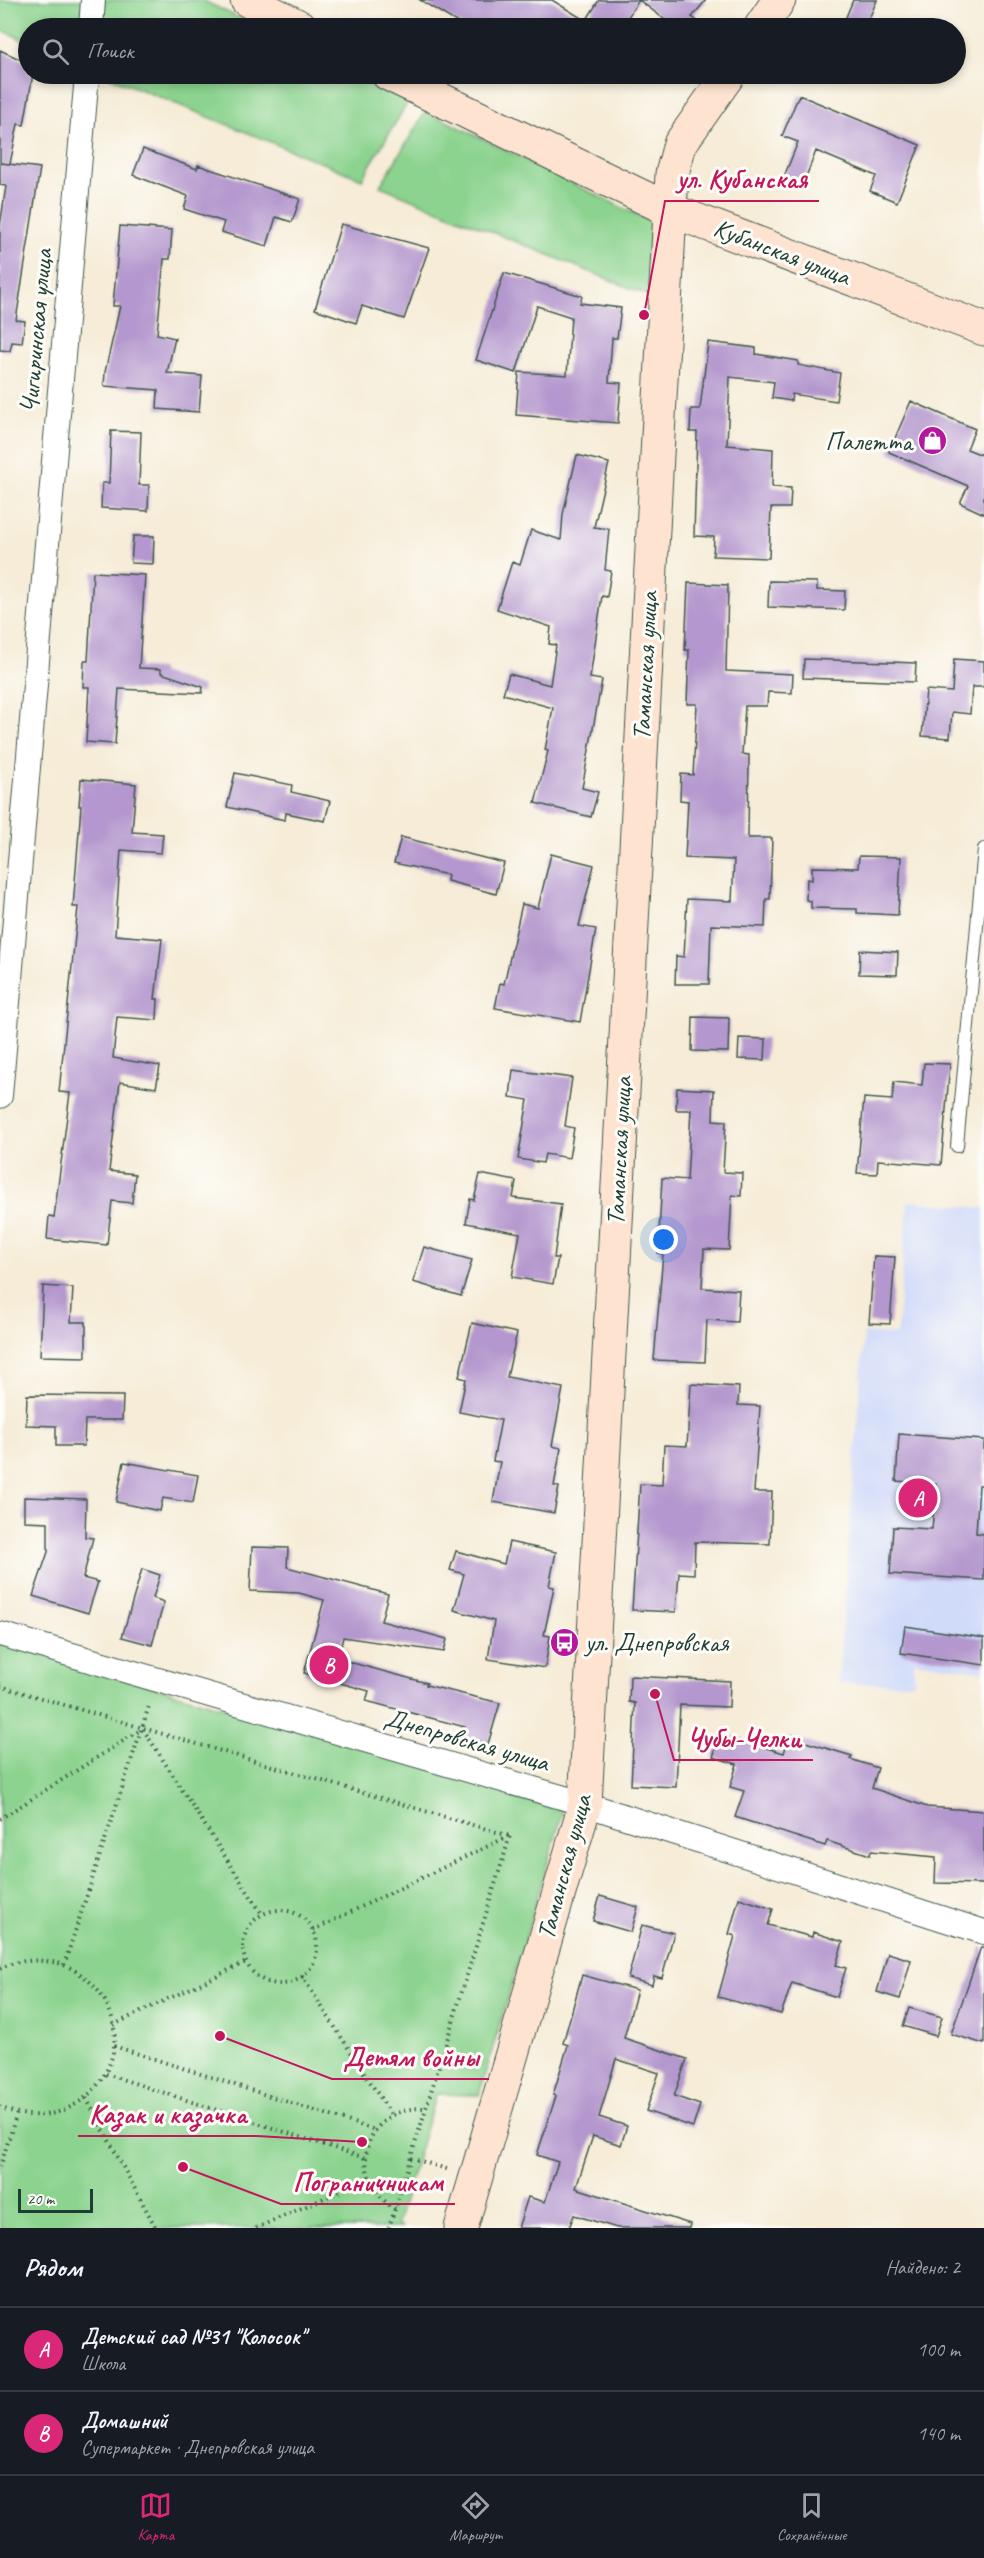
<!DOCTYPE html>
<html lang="ru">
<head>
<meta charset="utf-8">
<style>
  body { margin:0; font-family:Caveat,sans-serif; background:#242831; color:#f1f3f6 }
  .scale { position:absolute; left:18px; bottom:15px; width:75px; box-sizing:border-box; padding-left:6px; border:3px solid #1f3d34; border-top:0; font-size:16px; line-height:21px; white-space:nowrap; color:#1f3d34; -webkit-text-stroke:4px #fdfcf7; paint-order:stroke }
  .you { position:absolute; left:664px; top:1240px; width:21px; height:21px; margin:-15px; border:4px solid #fff; border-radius:50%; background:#1a73e8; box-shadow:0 0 0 9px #1a73e833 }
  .badge { display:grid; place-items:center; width:39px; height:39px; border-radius:50%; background:#db2777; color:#fff; font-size:20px; font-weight:700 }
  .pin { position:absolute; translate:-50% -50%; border:3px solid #fff; box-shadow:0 2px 6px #0006 }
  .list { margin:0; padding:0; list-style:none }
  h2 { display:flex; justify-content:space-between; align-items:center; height:78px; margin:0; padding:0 24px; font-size:26px }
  h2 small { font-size:20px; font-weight:400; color:#9ea1a6 }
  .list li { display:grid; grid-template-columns:39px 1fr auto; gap:18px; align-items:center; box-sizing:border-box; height:84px; padding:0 24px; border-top:2px solid #363941 }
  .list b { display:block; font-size:22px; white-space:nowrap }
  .list p { margin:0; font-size:20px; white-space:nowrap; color:#9ea1a6 }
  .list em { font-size:20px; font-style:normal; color:#9ea1a6 }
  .icon { flex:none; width:33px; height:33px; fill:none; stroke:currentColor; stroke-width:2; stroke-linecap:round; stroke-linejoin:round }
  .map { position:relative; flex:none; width:984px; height:2228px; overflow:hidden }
  .search { position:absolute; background:#171b24; box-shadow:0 3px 9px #0003; left:18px; right:18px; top:18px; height:66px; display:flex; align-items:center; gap:15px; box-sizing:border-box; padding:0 21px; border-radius:33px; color:#9ea1a6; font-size:22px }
  .sheet { height:246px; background:#171b24 }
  nav { display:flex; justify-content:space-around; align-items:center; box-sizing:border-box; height:84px; border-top:2px solid #363941; background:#171b24; font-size:16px; color:#9ea1a6 }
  nav a { display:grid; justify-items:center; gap:3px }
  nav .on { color:#db2777 }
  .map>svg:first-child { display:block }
</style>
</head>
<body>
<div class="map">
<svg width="984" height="2228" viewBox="0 0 984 2228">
  <rect width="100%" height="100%" fill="#fdfcf7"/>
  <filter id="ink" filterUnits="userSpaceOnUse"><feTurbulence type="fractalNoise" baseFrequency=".0167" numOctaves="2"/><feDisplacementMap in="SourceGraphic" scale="12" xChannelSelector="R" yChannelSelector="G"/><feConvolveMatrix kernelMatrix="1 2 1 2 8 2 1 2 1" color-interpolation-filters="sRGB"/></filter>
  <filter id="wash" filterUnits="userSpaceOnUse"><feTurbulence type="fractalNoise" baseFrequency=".008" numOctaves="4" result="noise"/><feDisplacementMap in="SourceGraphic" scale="24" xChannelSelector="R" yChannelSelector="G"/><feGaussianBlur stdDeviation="1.35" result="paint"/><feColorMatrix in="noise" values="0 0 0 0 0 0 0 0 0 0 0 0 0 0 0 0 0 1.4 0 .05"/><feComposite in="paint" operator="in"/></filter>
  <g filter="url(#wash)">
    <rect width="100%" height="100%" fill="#f6ecd7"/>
    <path fill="#d0daf9" d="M 908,1201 L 984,1208 L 984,1672 L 914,1661 L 914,1683 L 838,1684 L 864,1333 L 897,1335 Z"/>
    <path fill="#8bd38e" stroke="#558861" stroke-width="1.5" d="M 0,0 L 83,0 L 81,28 L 28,28 L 28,42 L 0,29 Z
      M 104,0 L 202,0 L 260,28 L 102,28 Z
      M 102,74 L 351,74 L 408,102 L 362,179 Z
      M 426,111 L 651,222 L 649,296 L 380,186 Z
      M 0,1642 L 564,1807 L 479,2095 L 436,2094 L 397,2224 L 402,2228 L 0,2228 Z"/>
    <g id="blocks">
      <path fill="#b497ce" d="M 420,0 L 552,0 L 586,21 L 599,0 L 639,0 L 621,28 L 466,28 Z
        M 639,0 L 706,0 L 692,17 L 707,28 L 676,28 Z
        M 853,0 L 877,0 L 865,28 L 844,22 Z
        M 0,50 L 28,63 L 28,74 L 33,74 L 24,125 L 18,124 L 10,164 L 1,163 L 40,168 L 16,320 L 25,321 L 22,343 L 12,342 L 10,351 L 0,350 L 0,226 L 6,186 L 0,185 Z
        M 799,95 L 920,145 L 897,202 L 870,191 L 876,176 L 816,151 L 802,187 L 783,179 L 798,142 L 782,136 Z
        M 143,149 L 197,169 L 198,165 L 300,199 L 292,222 L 276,217 L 267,246 L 221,232 L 224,222 L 184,209 L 188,196 L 133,175 Z
        M 341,224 L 429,248 L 404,319 L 362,306 L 356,323 L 315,309 Z
        M 120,226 L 172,230 L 170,259 L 164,259 L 157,334 L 175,338 L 167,373 L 202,376 L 199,412 L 157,409 L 158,390 L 104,386 L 105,372 L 120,306 L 113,306 Z
        M 504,273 L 582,296 L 580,303 L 621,308 L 617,338 L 612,338 L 609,382 L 621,383 L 618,423 L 516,415 L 519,372 L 567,375 L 571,317 L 537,306 L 516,373 L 476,360 Z
        M 708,342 L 756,348 L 756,354 L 798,361 L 798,365 L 840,373 L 836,401 L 792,394 L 791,401 L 772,398 L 774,382 L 730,377 L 727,445 L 773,449 L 772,487 L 791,488 L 790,508 L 771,508 L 769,558 L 713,556 L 714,537 L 694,536 L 697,432 L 690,432 L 691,409 L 700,409 Z
        M 911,401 L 975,429 L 967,449 L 982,455 L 984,450 L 984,514 L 960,503 L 968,486 L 889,452 Z
        M 111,431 L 141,432 L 139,485 L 149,485 L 148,511 L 101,508 L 102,483 L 109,483 Z
        M 577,455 L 609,463 L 594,527 L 609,529 L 605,570 L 611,571 L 607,597 L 602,596 L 590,678 L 602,680 L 582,788 L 598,792 L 591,817 L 535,803 L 548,751 L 545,750 L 553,708 L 503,694 L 509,674 L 550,685 L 556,645 L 549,644 L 551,627 L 497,609 L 512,562 L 520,565 L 531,530 L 561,540 L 563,514 Z
        M 133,536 L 154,536 L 153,564 L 131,563 Z
        M 93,572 L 145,575 L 139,668 L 161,669 L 161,673 L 203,687 L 202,693 L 119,689 L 115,744 L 86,742 L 89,687 L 83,687 L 84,661 L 88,661 Z
        M 769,581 L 817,582 L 817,590 L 845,591 L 844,610 L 768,607 Z
        M 688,583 L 728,585 L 726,671 L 793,674 L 792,693 L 768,692 L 767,706 L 745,706 L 742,754 L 749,755 L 748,838 L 772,838 L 770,899 L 766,899 L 765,927 L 711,925 L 709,984 L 675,984 L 676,956 L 684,957 L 687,899 L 732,901 L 734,860 L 685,858 L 688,801 L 680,800 L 681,774 L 693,775 L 697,704 L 687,704 L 689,650 L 685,650 Z
        M 804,659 L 916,663 L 915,682 L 803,678 Z
        M 954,659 L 984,661 L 984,687 L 972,687 L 970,714 L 952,712 L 950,738 L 922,736 L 926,690 L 952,692 Z
        M 235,773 L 292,785 L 291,792 L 330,801 L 325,821 L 286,813 L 285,820 L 227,807 Z
        M 81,779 L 136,784 L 132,832 L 163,834 L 161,853 L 121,850 L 115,935 L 162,939 L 155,999 L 158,999 L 157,1020 L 117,1017 L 113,1058 L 160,1066 L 156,1088 L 120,1082 L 109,1171 L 135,1174 L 132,1203 L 112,1201 L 107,1245 L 47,1239 L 49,1216 L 54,1217 L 70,1093 L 59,1092 L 78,907 L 73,907 L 81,806 L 79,806 Z
        M 401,837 L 504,863 L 496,894 L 447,881 L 448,875 L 394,863 Z
        M 551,854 L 594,865 L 579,926 L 596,929 L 580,1022 L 495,1008 L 500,983 L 504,984 L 522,904 L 538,908 Z
        M 859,856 L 901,857 L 898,915 L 857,913 L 857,909 L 811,908 L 811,901 L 806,900 L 807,879 L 812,880 L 812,867 L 858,868 Z
        M 860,950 L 898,952 L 897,975 L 859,974 Z
        M 693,1017 L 729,1018 L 728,1052 L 692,1051 Z
        M 739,1038 L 766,1039 L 765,1060 L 738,1059 Z
        M 924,1063 L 950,1064 L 941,1165 L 878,1160 L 877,1174 L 857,1173 L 864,1098 L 892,1100 L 894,1082 L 922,1085 Z
        M 513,1070 L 572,1078 L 565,1126 L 574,1128 L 569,1158 L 545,1154 L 543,1163 L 518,1159 L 528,1100 L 510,1097 Z
        M 677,1088 L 714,1090 L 713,1120 L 726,1121 L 723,1172 L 742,1173 L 741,1196 L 732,1195 L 729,1250 L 704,1249 L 702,1288 L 739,1290 L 737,1322 L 707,1320 L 705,1362 L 654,1360 L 663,1254 L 658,1253 L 662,1178 L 687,1180 L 691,1110 L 676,1110 Z
        M 480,1174 L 516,1181 L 513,1198 L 561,1204 L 554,1258 L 558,1258 L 553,1284 L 512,1277 L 520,1233 L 466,1223 L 470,1199 L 474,1200 Z
        M 424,1247 L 472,1260 L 461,1296 L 413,1282 Z
        M 874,1256 L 895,1257 L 890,1324 L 869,1323 Z
        M 43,1286 L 73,1288 L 71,1322 L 86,1322 L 86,1357 L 40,1356 Z
        M 472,1323 L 517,1333 L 507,1377 L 563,1388 L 552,1446 L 561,1448 L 554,1486 L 559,1487 L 554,1513 L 493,1502 L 500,1462 L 493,1461 L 501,1420 L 459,1412 L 466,1379 L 459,1377 Z
        M 691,1384 L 739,1387 L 738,1405 L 760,1406 L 754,1492 L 772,1492 L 770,1544 L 695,1542 L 694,1574 L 679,1573 L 676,1612 L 632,1610 L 640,1484 L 662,1485 L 664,1445 L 687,1446 Z
        M 27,1395 L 123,1396 L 122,1420 L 85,1420 L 84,1446 L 56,1446 L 56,1426 L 26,1425 Z
        M 899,1434 L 984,1440 L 984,1485 L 979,1485 L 976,1533 L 984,1534 L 984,1580 L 890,1574 L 893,1527 L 932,1529 L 936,1484 L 896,1481 Z
        M 124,1462 L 198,1475 L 193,1503 L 163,1498 L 160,1511 L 116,1502 Z
        M 24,1497 L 86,1499 L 85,1537 L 93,1538 L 83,1578 L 98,1582 L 88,1613 L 33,1596 L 48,1552 L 48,1522 L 24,1521 Z
        M 509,1542 L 556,1552 L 549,1586 L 554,1587 L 544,1635 L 550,1636 L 545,1668 L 488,1659 L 494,1621 L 454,1610 L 464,1574 L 450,1570 L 456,1551 L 504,1564 Z
        M 252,1547 L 288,1548 L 287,1567 L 388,1594 L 381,1621 L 447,1639 L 444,1652 L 343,1637 L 338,1659 L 427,1683 L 426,1685 L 500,1703 L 488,1744 L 463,1737 L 465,1727 L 366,1701 L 369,1691 L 304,1673 L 324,1600 L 299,1593 L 250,1591 Z
        M 142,1569 L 160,1575 L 153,1598 L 164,1602 L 152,1645 L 122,1637 Z
        M 905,1626 L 984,1638 L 984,1665 L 901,1653 Z
        M 630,1676 L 730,1681 L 729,1707 L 680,1705 L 676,1787 L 631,1785 L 635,1703 L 629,1702 Z
        M 720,1735 L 784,1753 L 789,1737 L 852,1756 L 850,1759 L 878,1768 L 872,1788 L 927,1807 L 984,1811 L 984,1884 L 935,1883 L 936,1857 L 871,1851 L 870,1855 L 827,1841 L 825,1846 L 735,1817 L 744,1791 L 730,1787 L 737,1764 L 713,1757 Z
        M 600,1896 L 638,1907 L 631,1932 L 593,1921 Z
        M 739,1898 L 773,1909 L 768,1925 L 812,1937 L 813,1932 L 843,1942 L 836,1965 L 846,1968 L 837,1997 L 792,1983 L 781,2014 L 718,1997 L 735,1936 L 729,1934 Z
        M 642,1925 L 674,1933 L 662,1978 L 654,1976 L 652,1985 L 628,1978 Z
        M 981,1947 L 984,1947 L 984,2044 L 951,2034 Z
        M 888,1953 L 911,1960 L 900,1999 L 877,1992 Z
        M 582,1975 L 637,1990 L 624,2038 L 687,2059 L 674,2096 L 700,2105 L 693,2127 L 646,2111 L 659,2073 L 616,2059 L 599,2117 L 627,2126 L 621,2145 L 593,2136 L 576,2188 L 690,2224 L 689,2228 L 617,2228 L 574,2215 L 569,2228 L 518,2228 L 528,2197 L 545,2202 L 558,2162 L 537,2155 L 556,2096 L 553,2095 L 568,2045 L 563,2043 Z
        M 909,2008 L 942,2017 L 936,2036 L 903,2026 Z"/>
    </g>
  </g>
  <g filter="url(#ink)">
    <use href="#blocks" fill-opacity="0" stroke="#3f574c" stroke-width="1.5"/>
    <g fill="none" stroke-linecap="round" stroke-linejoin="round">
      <defs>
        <path id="lane" d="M 957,1146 L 984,849"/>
        <path id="street" d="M 91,28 L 93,0
          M 0,1096 L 87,74
          M 0,1634 L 585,1804 L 984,1932"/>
        <path id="secondary" d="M 247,0 L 302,28
          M 760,28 L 779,0
          M 388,74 L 670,210 L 984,329
          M 461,2228 L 585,1804 L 672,174 L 680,144 L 729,74"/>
      </defs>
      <use href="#lane" stroke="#3f574c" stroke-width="14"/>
      <use href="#street" stroke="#3f574c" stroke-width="26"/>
      <use href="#secondary" stroke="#3f574c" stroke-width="35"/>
      <path stroke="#3f574c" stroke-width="4" stroke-dasharray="1.5 4.5" stroke-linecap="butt" d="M 0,1686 L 510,1836
        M 143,1729 L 262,1914
        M 0,1819 L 142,1729
        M243 1947a37 37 0 1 1 74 0a37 37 0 1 1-74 0Z
        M 313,1930 L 509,1836
        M 64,1965 L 150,1703
        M 0,1969 C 17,1959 39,1959 58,1963 C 69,1966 80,1973 89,1981 C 155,2043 82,2145 0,2107
        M 302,1976 L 392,2116
        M 113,2025 L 246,1962
        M 114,2046 L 375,2130
        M 106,2074 L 365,2158
        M 86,2098 L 156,2228
        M 411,2158 L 450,2170
        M 0,2167 L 17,2113
        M 395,2209 C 344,2175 364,2106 426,2108
        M 256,2228 L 368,2179
        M 389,2228 L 510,1836"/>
      <use href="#lane" stroke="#fff" stroke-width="12"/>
      <use href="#street" stroke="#fff" stroke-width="24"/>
      <use href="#secondary" stroke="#fee3d1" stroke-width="33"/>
    </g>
  </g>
  <defs>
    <symbol id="shop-disc" viewBox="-11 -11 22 22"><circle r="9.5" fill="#b5179e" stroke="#fdfcf7"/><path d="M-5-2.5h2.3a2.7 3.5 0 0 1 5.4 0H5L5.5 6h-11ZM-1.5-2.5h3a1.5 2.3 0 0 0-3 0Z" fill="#fff"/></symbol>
    <symbol id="bus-disc" viewBox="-11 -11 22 22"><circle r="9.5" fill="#b5179e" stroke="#fdfcf7"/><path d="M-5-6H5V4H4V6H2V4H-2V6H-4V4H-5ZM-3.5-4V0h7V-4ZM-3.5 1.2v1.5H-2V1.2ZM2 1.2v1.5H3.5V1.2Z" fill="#fff"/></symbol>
  </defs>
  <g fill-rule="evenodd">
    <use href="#shop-disc" x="916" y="424" width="33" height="33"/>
    <use href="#bus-disc" x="548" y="1626" width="33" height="33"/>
  </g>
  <g text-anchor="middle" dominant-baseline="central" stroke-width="6" stroke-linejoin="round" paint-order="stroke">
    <g font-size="26" fill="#1f3d34" stroke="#fdfcf7">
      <text transform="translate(782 252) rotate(21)">Кубанская улица</text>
      <text transform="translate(36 331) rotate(-85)">Чигиринская улица</text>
      <text transform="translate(645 666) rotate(-87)">Таманская улица</text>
      <text transform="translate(619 1151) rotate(-87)">Таманская улица</text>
      <text transform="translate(467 1740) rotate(16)">Днепровская улица</text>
      <text transform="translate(564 1867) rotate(-75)">Таманская улица</text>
    </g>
    <g font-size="26" fill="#1f3d34" stroke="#fdfcf7" text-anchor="end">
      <text x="912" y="441">Палетта</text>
      <text x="585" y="1642" text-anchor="start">ул. Днепровская</text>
    </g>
  </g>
  <path fill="none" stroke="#c2185b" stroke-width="2" d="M644 315L665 201H819M655 1694L674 1760H813M220 2036L332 2079H489M362 2142L257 2136H78M183 2167L281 2204H455"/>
  <g fill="#c2185b" stroke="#fdfcf7" stroke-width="2">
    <circle cx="644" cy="315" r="6"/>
    <circle cx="655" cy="1694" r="6"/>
    <circle cx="220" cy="2036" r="6"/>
    <circle cx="362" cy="2142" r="6"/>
    <circle cx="183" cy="2167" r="6"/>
  </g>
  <g font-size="27" text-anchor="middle" font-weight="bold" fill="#c2185b" stroke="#fdfcf7" stroke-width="6" stroke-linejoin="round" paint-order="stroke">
    <text x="742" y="188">ул. Кубанская</text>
    <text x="744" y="1747">Чубы-Челки</text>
    <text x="411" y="2066">Детям войны</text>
    <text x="168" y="2123">Казак и казачка</text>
    <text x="368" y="2191">Пограничникам</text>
  </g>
</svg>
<div class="scale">20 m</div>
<div class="you"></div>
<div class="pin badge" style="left:918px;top:1498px">A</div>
<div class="pin badge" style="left:329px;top:1665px">B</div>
<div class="search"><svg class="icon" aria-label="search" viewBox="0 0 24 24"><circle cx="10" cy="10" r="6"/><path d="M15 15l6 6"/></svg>Поиск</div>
</div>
<section class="sheet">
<h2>Рядом<small>Найдено: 2</small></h2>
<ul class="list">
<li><span class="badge">A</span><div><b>Детский сад №31 &quot;Колосок&quot;</b><p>Школа</p></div><em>100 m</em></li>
<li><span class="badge">B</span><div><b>Домашний</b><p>Супермаркет · Днепровская улица</p></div><em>140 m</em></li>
</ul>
</section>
<nav>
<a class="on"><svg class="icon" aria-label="map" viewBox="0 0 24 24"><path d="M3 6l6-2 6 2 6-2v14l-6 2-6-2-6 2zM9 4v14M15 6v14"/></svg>Карта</a>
<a><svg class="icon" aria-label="directions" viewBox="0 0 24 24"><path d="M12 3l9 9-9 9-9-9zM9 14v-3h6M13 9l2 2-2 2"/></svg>Маршрут</a>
<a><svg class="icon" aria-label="saved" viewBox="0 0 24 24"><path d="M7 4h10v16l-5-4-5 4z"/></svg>Сохранённые</a>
</nav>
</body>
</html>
